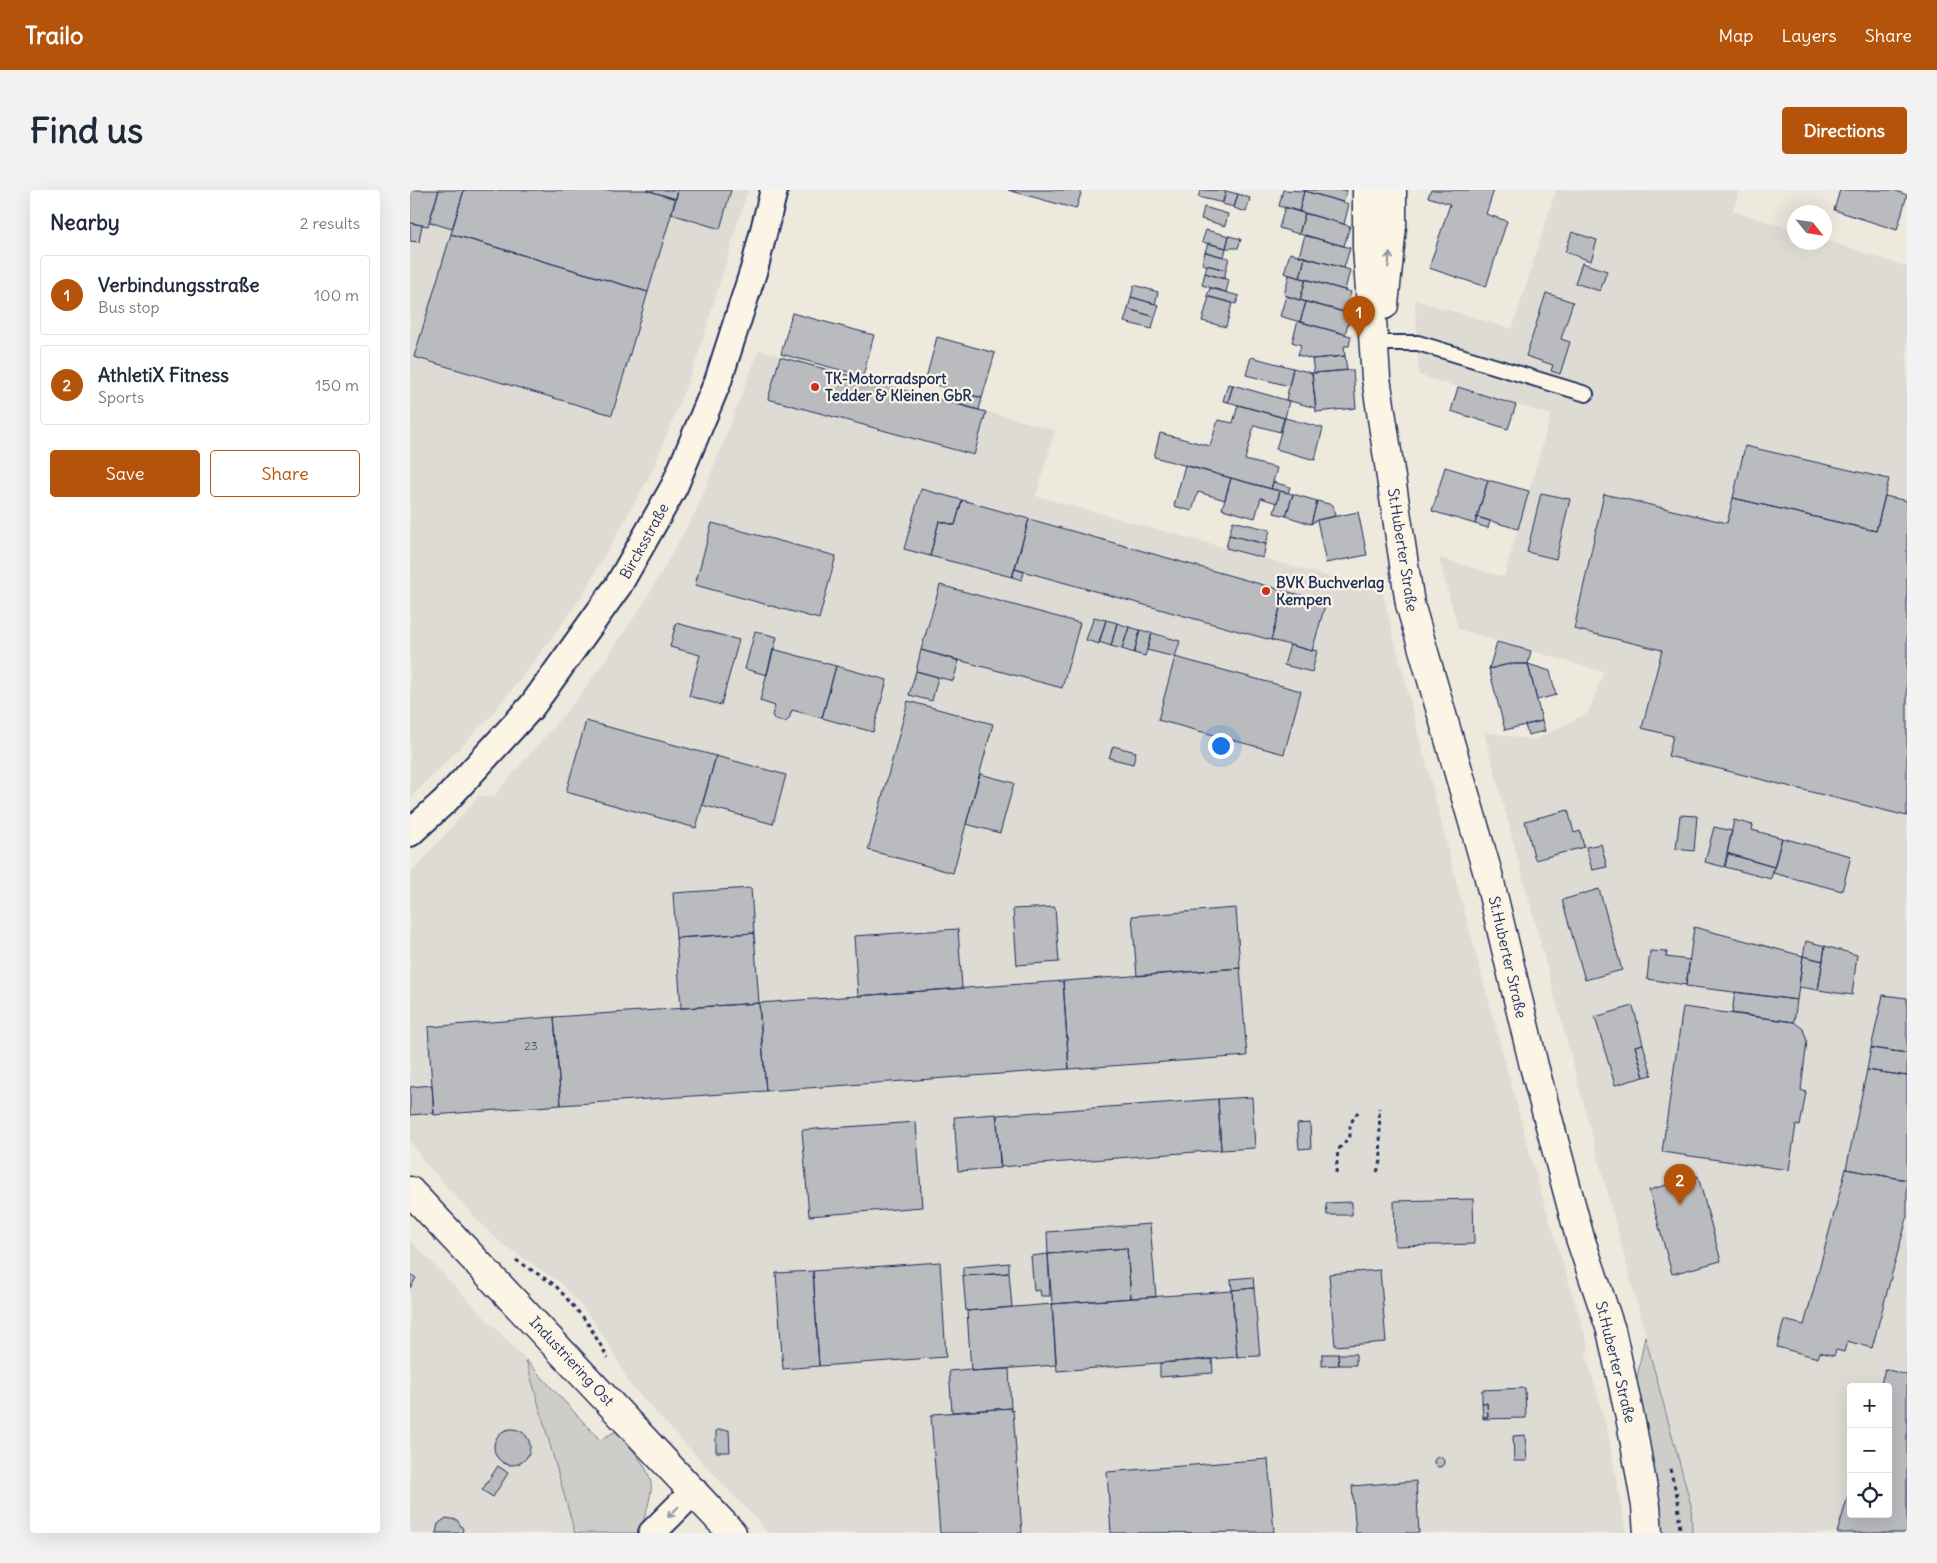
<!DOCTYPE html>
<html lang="en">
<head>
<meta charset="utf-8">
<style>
  body { margin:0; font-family:Delius,sans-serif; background:#f2f2f3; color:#1f2937 }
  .controls { position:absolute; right:15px; bottom:15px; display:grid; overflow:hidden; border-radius:5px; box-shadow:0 5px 20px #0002 }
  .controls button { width:45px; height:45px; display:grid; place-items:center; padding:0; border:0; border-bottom:1px solid #e0e1e3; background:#fff; color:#1f2937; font:25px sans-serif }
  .compass { position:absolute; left:1377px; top:15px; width:45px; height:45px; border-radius:50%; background:#fff; box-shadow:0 5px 20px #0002; rotate:120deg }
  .you { position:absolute; left:810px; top:555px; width:18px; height:18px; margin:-12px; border:4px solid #fff; border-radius:50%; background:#1a73e8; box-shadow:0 0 0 8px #1a73e833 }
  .badge { display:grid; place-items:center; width:32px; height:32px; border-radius:50%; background:#b45309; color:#fff; font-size:16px; font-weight:700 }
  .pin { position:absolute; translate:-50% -41px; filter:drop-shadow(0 1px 2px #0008) }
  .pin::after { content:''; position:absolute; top:26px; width:18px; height:15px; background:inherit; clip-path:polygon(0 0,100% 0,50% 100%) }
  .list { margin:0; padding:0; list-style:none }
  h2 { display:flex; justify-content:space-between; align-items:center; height:65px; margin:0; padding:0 20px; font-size:21px }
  h2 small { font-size:16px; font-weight:400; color:#747a83 }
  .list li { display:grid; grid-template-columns:32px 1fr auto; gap:15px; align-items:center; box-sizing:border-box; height:80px; margin:0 10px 10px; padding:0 10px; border:1px solid #e0e1e3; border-radius:5px }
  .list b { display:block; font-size:19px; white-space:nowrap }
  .list p { margin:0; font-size:16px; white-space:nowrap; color:#747a83 }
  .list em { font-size:16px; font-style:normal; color:#747a83 }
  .actions { display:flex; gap:10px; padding:15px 20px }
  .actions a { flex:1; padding:11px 0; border:1px solid #b45309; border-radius:5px; text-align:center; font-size:18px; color:#b45309 }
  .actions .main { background:#b45309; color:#fff }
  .icon { flex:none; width:28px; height:28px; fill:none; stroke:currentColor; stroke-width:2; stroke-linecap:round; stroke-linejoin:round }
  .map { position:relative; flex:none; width:1497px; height:1343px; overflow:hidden; border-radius:5px }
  header { display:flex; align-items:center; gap:30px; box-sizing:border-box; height:70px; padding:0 25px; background:#b45309; color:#fff }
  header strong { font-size:24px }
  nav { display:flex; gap:28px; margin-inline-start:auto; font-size:18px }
  .intro { display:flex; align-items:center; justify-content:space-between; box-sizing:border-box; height:120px; padding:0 30px }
  h1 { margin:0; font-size:35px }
  .button { padding:12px 22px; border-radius:5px; background:#b45309; color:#fff; font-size:18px; font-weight:700 }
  main { display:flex; gap:30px; padding:0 30px }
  aside { flex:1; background:#fff; border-radius:5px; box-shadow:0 5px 20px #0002 }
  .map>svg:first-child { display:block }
</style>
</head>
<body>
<header>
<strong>Trailo</strong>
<nav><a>Map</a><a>Layers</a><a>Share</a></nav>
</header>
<div class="intro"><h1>Find us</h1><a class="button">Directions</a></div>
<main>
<aside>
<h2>Nearby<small>2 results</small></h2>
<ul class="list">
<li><span class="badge">1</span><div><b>Verbindungsstraße</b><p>Bus stop</p></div><em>100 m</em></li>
<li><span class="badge">2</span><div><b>AthletiX Fitness</b><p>Sports</p></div><em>150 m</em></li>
</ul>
<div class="actions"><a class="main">Save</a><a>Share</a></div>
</aside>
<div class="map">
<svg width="1497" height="1343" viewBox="0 0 1497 1343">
  <rect width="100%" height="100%" fill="#eee9dd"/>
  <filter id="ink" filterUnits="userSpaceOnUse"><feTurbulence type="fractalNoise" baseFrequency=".02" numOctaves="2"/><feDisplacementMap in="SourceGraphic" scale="10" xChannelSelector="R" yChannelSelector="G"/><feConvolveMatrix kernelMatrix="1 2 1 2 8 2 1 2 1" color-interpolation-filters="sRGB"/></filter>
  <g filter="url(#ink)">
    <path fill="#dedbd4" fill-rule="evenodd" d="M 0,0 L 338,0 L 287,168 L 243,280 L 170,409 L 126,469 L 81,526 L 0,608 Z
      M 1146,0 L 1329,0 L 1323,21 L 1384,40 L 1384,52 L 1414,52 L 1415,50 L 1497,77 L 1497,1343 L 1282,1343 L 1281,1315 L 1074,542 L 1124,550 L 1178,523 L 1194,482 L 1048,439 L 1029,368 L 1094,387 L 1141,225 L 1009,185 L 1005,110 L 1102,139 ZM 1441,1197 L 1478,1197 L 1478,1324 L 1441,1324 Z
      M 349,160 L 645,240 L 626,306 L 972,401 L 1047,694 L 1126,986 L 1179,1158 L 1176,1163 L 1198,1243 L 1216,1343 L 359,1343 L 220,1195 L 201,1158 L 179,1125 L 151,1093 L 92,1054 L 77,1040 L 15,973 L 0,951 L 0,684 L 69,606 L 83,607 L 163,514 L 194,472 L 235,411 L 288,317 Z
      M 0,1050 L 116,1170 L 165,1343 L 0,1343 Z"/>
    <path fill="#cfcdca" stroke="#757e94" d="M 1235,1146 L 1281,1315 L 1282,1343 L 1250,1343 L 1248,1318 L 1226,1192 Z
      M 116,1170 L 190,1250 L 206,1241 C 218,1255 238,1275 241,1293 C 243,1305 233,1332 229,1343 L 165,1343 Z"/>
    <path fill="#babbbe" stroke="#1b2f5e" d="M 0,0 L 29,0 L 18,36 L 0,33 Z
      M 29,0 L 54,0 L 42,39 L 19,32 Z
      M 54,0 L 236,0 L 266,9 L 238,102 L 41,44 Z
      M 236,0 L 268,0 L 266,9 Z
      M 268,0 L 321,0 L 310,39 L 261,24 Z
      M 598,0 L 672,0 L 666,19 Z
      M 791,0 L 816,1 L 813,13 L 788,7 Z
      M 873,0 L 894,1 L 889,22 L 869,16 Z
      M 891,0 L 937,0 L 933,12 Z
      M 1021,0 L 1084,0 L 1076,24 L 1097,31 L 1076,97 L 1019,78 L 1040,14 L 1018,7 Z
      M 1430,0 L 1487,0 L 1486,1 L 1497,5 L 1487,40 L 1424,20 Z
      M 816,1 L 828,4 L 824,17 L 812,14 Z
      M 894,1 L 939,14 L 934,34 L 889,22 Z
      M 828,4 L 840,8 L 836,22 L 824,18 Z
      M 794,17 L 818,24 L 815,36 L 791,29 Z
      M 875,17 L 895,23 L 889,44 L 869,38 Z
      M 895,23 L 940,36 L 934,56 L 889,44 Z
      M 0,33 L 12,35 L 9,52 L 0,51 Z
      M 796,40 L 819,46 L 816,58 L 792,52 Z
      M 1162,42 L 1187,50 L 1181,71 L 1155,62 Z
      M 41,44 L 238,102 L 202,225 L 4,167 Z
      M 895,45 L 940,58 L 934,78 L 889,66 Z
      M 819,46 L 831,49 L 828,58 L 816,58 Z
      M 798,53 L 816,58 L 814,67 L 795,62 Z
      M 795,62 L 819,68 L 816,80 L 792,74 Z
      M 880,63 L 895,67 L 890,88 L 874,83 Z
      M 895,67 L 940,80 L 935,100 L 890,88 Z
      M 1172,73 L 1197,81 L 1190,101 L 1165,93 Z
      M 797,75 L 816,80 L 814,89 L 795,83 Z
      M 795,83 L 819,90 L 816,102 L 792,95 Z
      M 879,85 L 896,89 L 890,110 L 874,105 Z
      M 896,89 L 941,102 L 935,122 L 890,110 Z
      M 724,95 L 748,102 L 745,114 L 721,107 Z
      M 800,98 L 829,106 L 826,114 L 797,106 Z
      M 1136,103 L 1163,112 L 1151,149 L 1160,152 L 1150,184 L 1141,181 L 1143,175 L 1116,166 Z
      M 876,106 L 896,112 L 890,132 L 870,126 Z
      M 721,107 L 749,115 L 745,127 L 718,119 Z
      M 799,107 L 822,113 L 816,137 L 792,131 Z
      M 896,112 L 941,124 L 935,144 L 890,132 Z
      M 718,119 L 745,127 L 742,139 L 714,132 Z
      M 382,123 L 464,145 L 453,186 L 371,164 Z
      M 888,131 L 941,146 L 939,156 L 934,156 L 935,166 L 902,169 L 888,165 L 891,155 L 882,152 Z
      M 527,147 L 585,163 L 572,208 L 515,192 Z
      M 935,166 L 937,180 L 904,183 L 902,169 Z
      M 370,167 L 576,222 L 564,265 L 358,209 Z
      M 841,167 L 883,178 L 879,196 L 836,185 Z
      M 883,178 L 902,183 L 906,218 L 876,210 Z
      M 943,180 L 946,218 L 906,222 L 902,183 Z
      M 818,194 L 823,195 L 818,212 L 813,211 Z
      M 823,195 L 879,211 L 875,228 L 818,212 Z
      M 1048,197 L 1106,215 L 1098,239 L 1041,221 Z
      M 535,198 L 572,208 L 569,220 L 532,209 Z
      M 828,215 L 874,228 L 870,242 L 844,235 L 835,270 L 867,278 L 861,299 L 744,267 L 750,243 L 800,256 L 808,230 L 823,233 Z
      M 875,228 L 913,238 L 905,270 L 866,259 Z
      M 1335,256 L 1479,289 L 1466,341 L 1323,308 Z
      M 775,275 L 821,288 L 815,310 L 788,302 L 782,321 L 764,316 Z
      M 1035,277 L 1078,290 L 1065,334 L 1022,321 Z
      M 821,288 L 870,301 L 867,313 L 851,308 L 845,328 L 812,319 Z
      M 1078,290 L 1119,301 L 1108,339 L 1067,327 Z
      M 863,292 L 880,297 L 878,303 L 861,299 Z
      M 511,299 L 552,310 L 545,335 L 529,331 L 520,366 L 494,359 Z
      M 870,301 L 883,304 L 876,326 L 864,323 Z
      M 1131,303 L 1160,309 L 1146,369 L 1117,362 Z
      M 883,304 L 907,311 L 901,334 L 876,326 Z
      M 1194,304 L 1317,333 L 1323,308 L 1466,341 L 1475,306 L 1497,311 L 1497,626 L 1258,566 L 1263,546 L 1232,538 L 1252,460 L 1164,439 Z
      M 552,310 L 619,329 L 602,387 L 520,366 L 529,331 L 545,335 Z
      M 907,311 L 923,315 L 925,326 L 907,330 L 901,334 Z
      M 948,322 L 957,365 L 916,373 L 907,330 Z
      M 1067,327 L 1080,331 L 1078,338 L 1065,334 Z
      M 619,329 L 875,401 L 861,450 L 605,379 Z
      M 823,331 L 860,340 L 856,354 L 819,345 Z
      M 302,333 L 426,366 L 409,429 L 285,395 Z
      M 819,345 L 856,354 L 853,368 L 816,358 Z
      M 605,379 L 614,382 L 612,390 L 602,387 Z
      M 530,395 L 670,433 L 652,498 L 511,460 Z
      M 875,401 L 916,412 L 902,461 L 861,450 Z
      M 684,427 L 696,430 L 689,454 L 676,450 Z
      M 696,430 L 707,433 L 701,456 L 689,452 Z
      M 266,433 L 329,450 L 311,515 L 279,506 L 290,465 L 260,457 Z
      M 707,433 L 719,437 L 712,459 L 701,456 Z
      M 719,437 L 730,440 L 724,463 L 712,459 Z
      M 730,440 L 742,443 L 735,466 L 724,463 Z
      M 345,441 L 367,447 L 357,485 L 335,479 Z
      M 742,443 L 770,451 L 765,467 L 737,460 Z
      M 1087,452 L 1121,461 L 1118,474 L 1099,474 L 1079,479 Z
      M 880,455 L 902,461 L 903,460 L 907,461 L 902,482 L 874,475 Z
      M 363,459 L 426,476 L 412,528 L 382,520 L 379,529 L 375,532 L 365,530 L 362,525 L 365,516 L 350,511 Z
      M 511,460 L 549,471 L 543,491 L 506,481 Z
      M 765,467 L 891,501 L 874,564 L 748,530 Z
      M 1099,474 L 1118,474 L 1132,531 L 1095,540 L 1079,479 Z
      M 1118,474 L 1140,481 L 1146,505 L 1127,510 Z
      M 426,476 L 477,490 L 463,542 L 412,528 Z
      M 506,481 L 528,487 L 522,511 L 499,505 Z
      M 498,511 L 583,534 L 543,683 L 458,660 Z
      M 176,531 L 306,566 L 286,638 L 156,602 Z
      M 1132,531 L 1135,541 L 1118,545 L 1115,535 Z
      M 703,556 L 726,562 L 723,574 L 699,568 Z
      M 306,566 L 376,585 L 363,634 L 292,615 Z
      M 570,584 L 604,593 L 590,643 L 556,634 Z
      M 1158,620 L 1164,643 L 1170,641 L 1174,657 L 1125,670 L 1115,631 Z
      M 1270,625 L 1287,626 L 1284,661 L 1266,659 Z
      M 1324,630 L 1343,635 L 1342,640 L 1372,648 L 1364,677 L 1317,663 Z
      M 1304,637 L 1322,641 L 1314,677 L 1295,672 Z
      M 1372,648 L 1441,666 L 1432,701 L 1363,683 Z
      M 1191,654 L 1197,677 L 1182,680 L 1176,657 Z
      M 1318,664 L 1364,677 L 1361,689 L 1315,677 Z
      M 341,698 L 344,743 L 266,748 L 263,703 Z
      M 1189,699 L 1212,780 L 1175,790 L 1152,710 Z
      M 645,717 L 649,772 L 607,775 L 603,719 Z
      M 826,718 L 830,778 L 727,786 L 722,726 Z
      M 1284,737 L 1393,766 L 1387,810 L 1276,796 Z
      M 548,739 L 552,798 L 448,806 L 444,746 Z
      M 344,743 L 349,813 L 271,818 L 266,748 Z
      M 1396,751 L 1415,756 L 1413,771 L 1393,766 Z
      M 1415,756 L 1447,765 L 1442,805 L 1408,800 Z
      M 1240,761 L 1257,762 L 1256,767 L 1280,770 L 1276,795 L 1237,789 Z
      M 1393,766 L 1413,771 L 1408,800 L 1389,797 Z
      M 830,778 L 837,866 L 659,879 L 653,791 Z
      M 653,791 L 659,879 L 356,901 L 349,813 Z
      M 1325,802 L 1387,810 L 1384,832 L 1322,823 Z
      M 1473,805 L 1497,808 L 1497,863 L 1461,858 Z
      M 349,813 L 356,901 L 151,915 L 144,827 Z
      M 1223,816 L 1233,854 L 1225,856 L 1234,887 L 1205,895 L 1185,827 Z
      M 1273,817 L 1384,832 L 1393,839 L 1397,851 L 1391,900 L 1396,902 L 1390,936 L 1386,935 L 1379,980 L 1252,962 Z
      M 144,827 L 151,915 L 24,925 L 18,837 Z
      M 1233,854 L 1242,885 L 1234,887 L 1225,856 Z
      M 1461,858 L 1497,863 L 1497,886 L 1457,880 Z
      M 1457,880 L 1497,886 L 1497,990 L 1436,979 Z
      M 22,895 L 24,923 L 0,925 L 0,897 Z
      M 842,907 L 845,958 L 811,960 L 808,909 Z
      M 808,909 L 811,960 L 590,977 L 587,925 Z
      M 586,924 L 591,978 L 548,981 L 544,927 Z
      M 506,932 L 512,1017 L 399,1026 L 392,940 Z
      M 900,933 L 901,958 L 889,959 L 887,934 Z
      M 1436,979 L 1497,990 L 1497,1028 L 1462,1158 L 1437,1151 L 1434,1162 L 1426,1160 L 1424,1166 L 1410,1162 L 1408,1168 L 1367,1157 L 1374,1130 L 1394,1135 Z
      M 1288,986 L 1311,1071 L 1262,1084 L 1239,1000 Z
      M 1063,1009 L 1064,1054 L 985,1056 L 984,1011 Z
      M 942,1012 L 942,1025 L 917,1025 L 916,1013 Z
      M 740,1034 L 746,1107 L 721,1108 L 717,1058 L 638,1064 L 637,1042 Z
      M 717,1058 L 721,1108 L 642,1114 L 638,1064 Z
      M 638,1064 L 640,1106 L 631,1106 L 630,1100 L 624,1101 L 621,1066 Z
      M 530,1072 L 536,1167 L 409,1176 L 403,1081 Z
      M 599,1073 L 599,1083 L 553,1086 L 553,1077 Z
      M 970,1080 L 976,1152 L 925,1156 L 919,1084 Z
      M 403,1081 L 409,1176 L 373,1179 L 366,1083 Z
      M 599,1083 L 602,1117 L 556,1121 L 553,1086 Z
      M 0,1084 L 6,1088 L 0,1098 Z
      M 843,1087 L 844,1098 L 822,1100 L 821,1089 Z
      M 844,1098 L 850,1166 L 827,1167 L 822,1100 Z
      M 822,1101 L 827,1167 L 647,1181 L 642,1114 Z
      M 642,1114 L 646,1175 L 561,1181 L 557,1121 Z
      M 912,1164 L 928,1164 L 929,1175 L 912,1176 Z
      M 928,1164 L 946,1164 L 946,1175 L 929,1175 Z
      M 802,1169 L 803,1183 L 750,1187 L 750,1173 Z
      M 561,1179 L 561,1181 L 599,1179 L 601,1218 L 542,1222 L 539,1181 Z
      M 1475,1179 L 1497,1185 L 1497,1343 L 1427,1343 L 1441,1296 L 1441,1324 L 1478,1324 L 1478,1197 L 1470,1197 Z
      M 1115,1198 L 1116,1228 L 1073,1229 L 1073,1227 L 1078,1227 L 1077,1213 L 1072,1213 L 1072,1200 Z
      M 1072,1213 L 1077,1213 L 1078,1227 L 1073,1227 Z
      M 601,1218 L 601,1221 L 603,1220 L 612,1343 L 530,1343 L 521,1226 L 523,1226 L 523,1224 Z
      M84 1257a18 18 0 1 1 36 0a18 18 0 1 1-36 0Z
      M 306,1240 L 319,1240 L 320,1262 L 306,1262 Z
      M 1115,1245 L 1117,1271 L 1104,1271 L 1103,1246 Z
      M1024 1272a5 5 0 1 1 10 0a5 5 0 1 1-10 0Z
      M 858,1269 L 864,1342 L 701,1343 L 697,1282 Z
      M 88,1276 L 98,1283 L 83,1307 L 72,1300 Z
      M 1006,1291 L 1009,1343 L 946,1343 L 942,1296 Z
      M 36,1328 L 47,1330 L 53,1339 L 52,1343 L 26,1343 L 28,1334 Z"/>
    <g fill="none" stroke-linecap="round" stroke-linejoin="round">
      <defs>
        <path id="service" d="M 964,155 L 970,153 L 1008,153 L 1176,204"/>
        <path id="minor" d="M 0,643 L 36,610 L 122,516 L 208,396 L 264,297 L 308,191 L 345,76 L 364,0
          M 242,1343 L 284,1301"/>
        <path id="tertiary" d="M 957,0 L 957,57 L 966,188 L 1000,414 L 1078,684 L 1124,876 L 1170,1048 L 1201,1140 L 1222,1237 L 1236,1316 L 1238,1343
          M 974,115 L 982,36 L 982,0
          M 0,1001 L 322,1343"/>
      </defs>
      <use href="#service" stroke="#1b2f5e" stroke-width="18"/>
      <use href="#minor" stroke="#1b2f5e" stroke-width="30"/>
      <use href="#tertiary" stroke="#1b2f5e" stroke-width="31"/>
      <path stroke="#1b2f5e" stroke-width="3" stroke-dasharray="4 4" stroke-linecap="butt" d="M 967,982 L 971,971 L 969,918
        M 926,983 L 928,960 L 940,946 L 940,934 L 950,919
        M 106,1070 L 145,1095 L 177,1132 L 198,1168
        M 1260,1279 L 1268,1309 L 1270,1343"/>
      <use href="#service" stroke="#fcf5e5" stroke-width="14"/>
      <use href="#minor" stroke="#fcf5e5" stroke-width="26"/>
      <use href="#tertiary" stroke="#fcf5e5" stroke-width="28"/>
    </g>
    <defs><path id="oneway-shaft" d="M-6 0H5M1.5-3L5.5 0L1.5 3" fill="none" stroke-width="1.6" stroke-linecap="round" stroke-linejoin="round" transform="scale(1.25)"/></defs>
    <g stroke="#8c92a2">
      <use href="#oneway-shaft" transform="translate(979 70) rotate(-84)"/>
      <use href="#oneway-shaft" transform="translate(263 1322) rotate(135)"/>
    </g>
  </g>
  <g fill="#c8321e" stroke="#fcf5e5" stroke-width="2">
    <circle cx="405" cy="197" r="5"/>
    <circle cx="856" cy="401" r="5"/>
  </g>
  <g text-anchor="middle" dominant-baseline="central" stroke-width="4.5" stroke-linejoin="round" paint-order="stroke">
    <g font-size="12" fill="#435276">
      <text x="121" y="855">23</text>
    </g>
    <g font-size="15" font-weight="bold" fill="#1b2f5e" stroke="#fcf5e5" text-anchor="start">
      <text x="415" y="188">TK-Motorradsport<tspan x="415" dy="17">Tedder &amp; Kleinen GbR</tspan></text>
      <text x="866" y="392">BVK Buchverlag<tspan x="866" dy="17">Kempen</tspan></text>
    </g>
    <g font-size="15" fill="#1b2f5e" stroke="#fcf5e5">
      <text transform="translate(234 351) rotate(-61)">Bircksstraße</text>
      <text transform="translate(993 360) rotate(81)">St.Huberter Straße</text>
      <text transform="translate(1098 767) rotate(77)">St.Huberter Straße</text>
      <text transform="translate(162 1171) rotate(47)">Industriering Ost</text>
      <text transform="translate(1206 1172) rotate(76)">St.Huberter Straße</text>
    </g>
  </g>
</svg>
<div class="controls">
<button>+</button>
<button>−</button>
<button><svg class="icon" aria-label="locate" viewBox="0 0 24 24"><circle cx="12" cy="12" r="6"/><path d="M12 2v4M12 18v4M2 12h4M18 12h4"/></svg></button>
</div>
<svg class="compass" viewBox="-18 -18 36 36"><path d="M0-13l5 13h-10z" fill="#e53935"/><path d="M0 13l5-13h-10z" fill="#747a83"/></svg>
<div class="you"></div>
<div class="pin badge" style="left:949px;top:147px">1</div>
<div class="pin badge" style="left:1270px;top:1015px">2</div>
</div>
</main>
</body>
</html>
